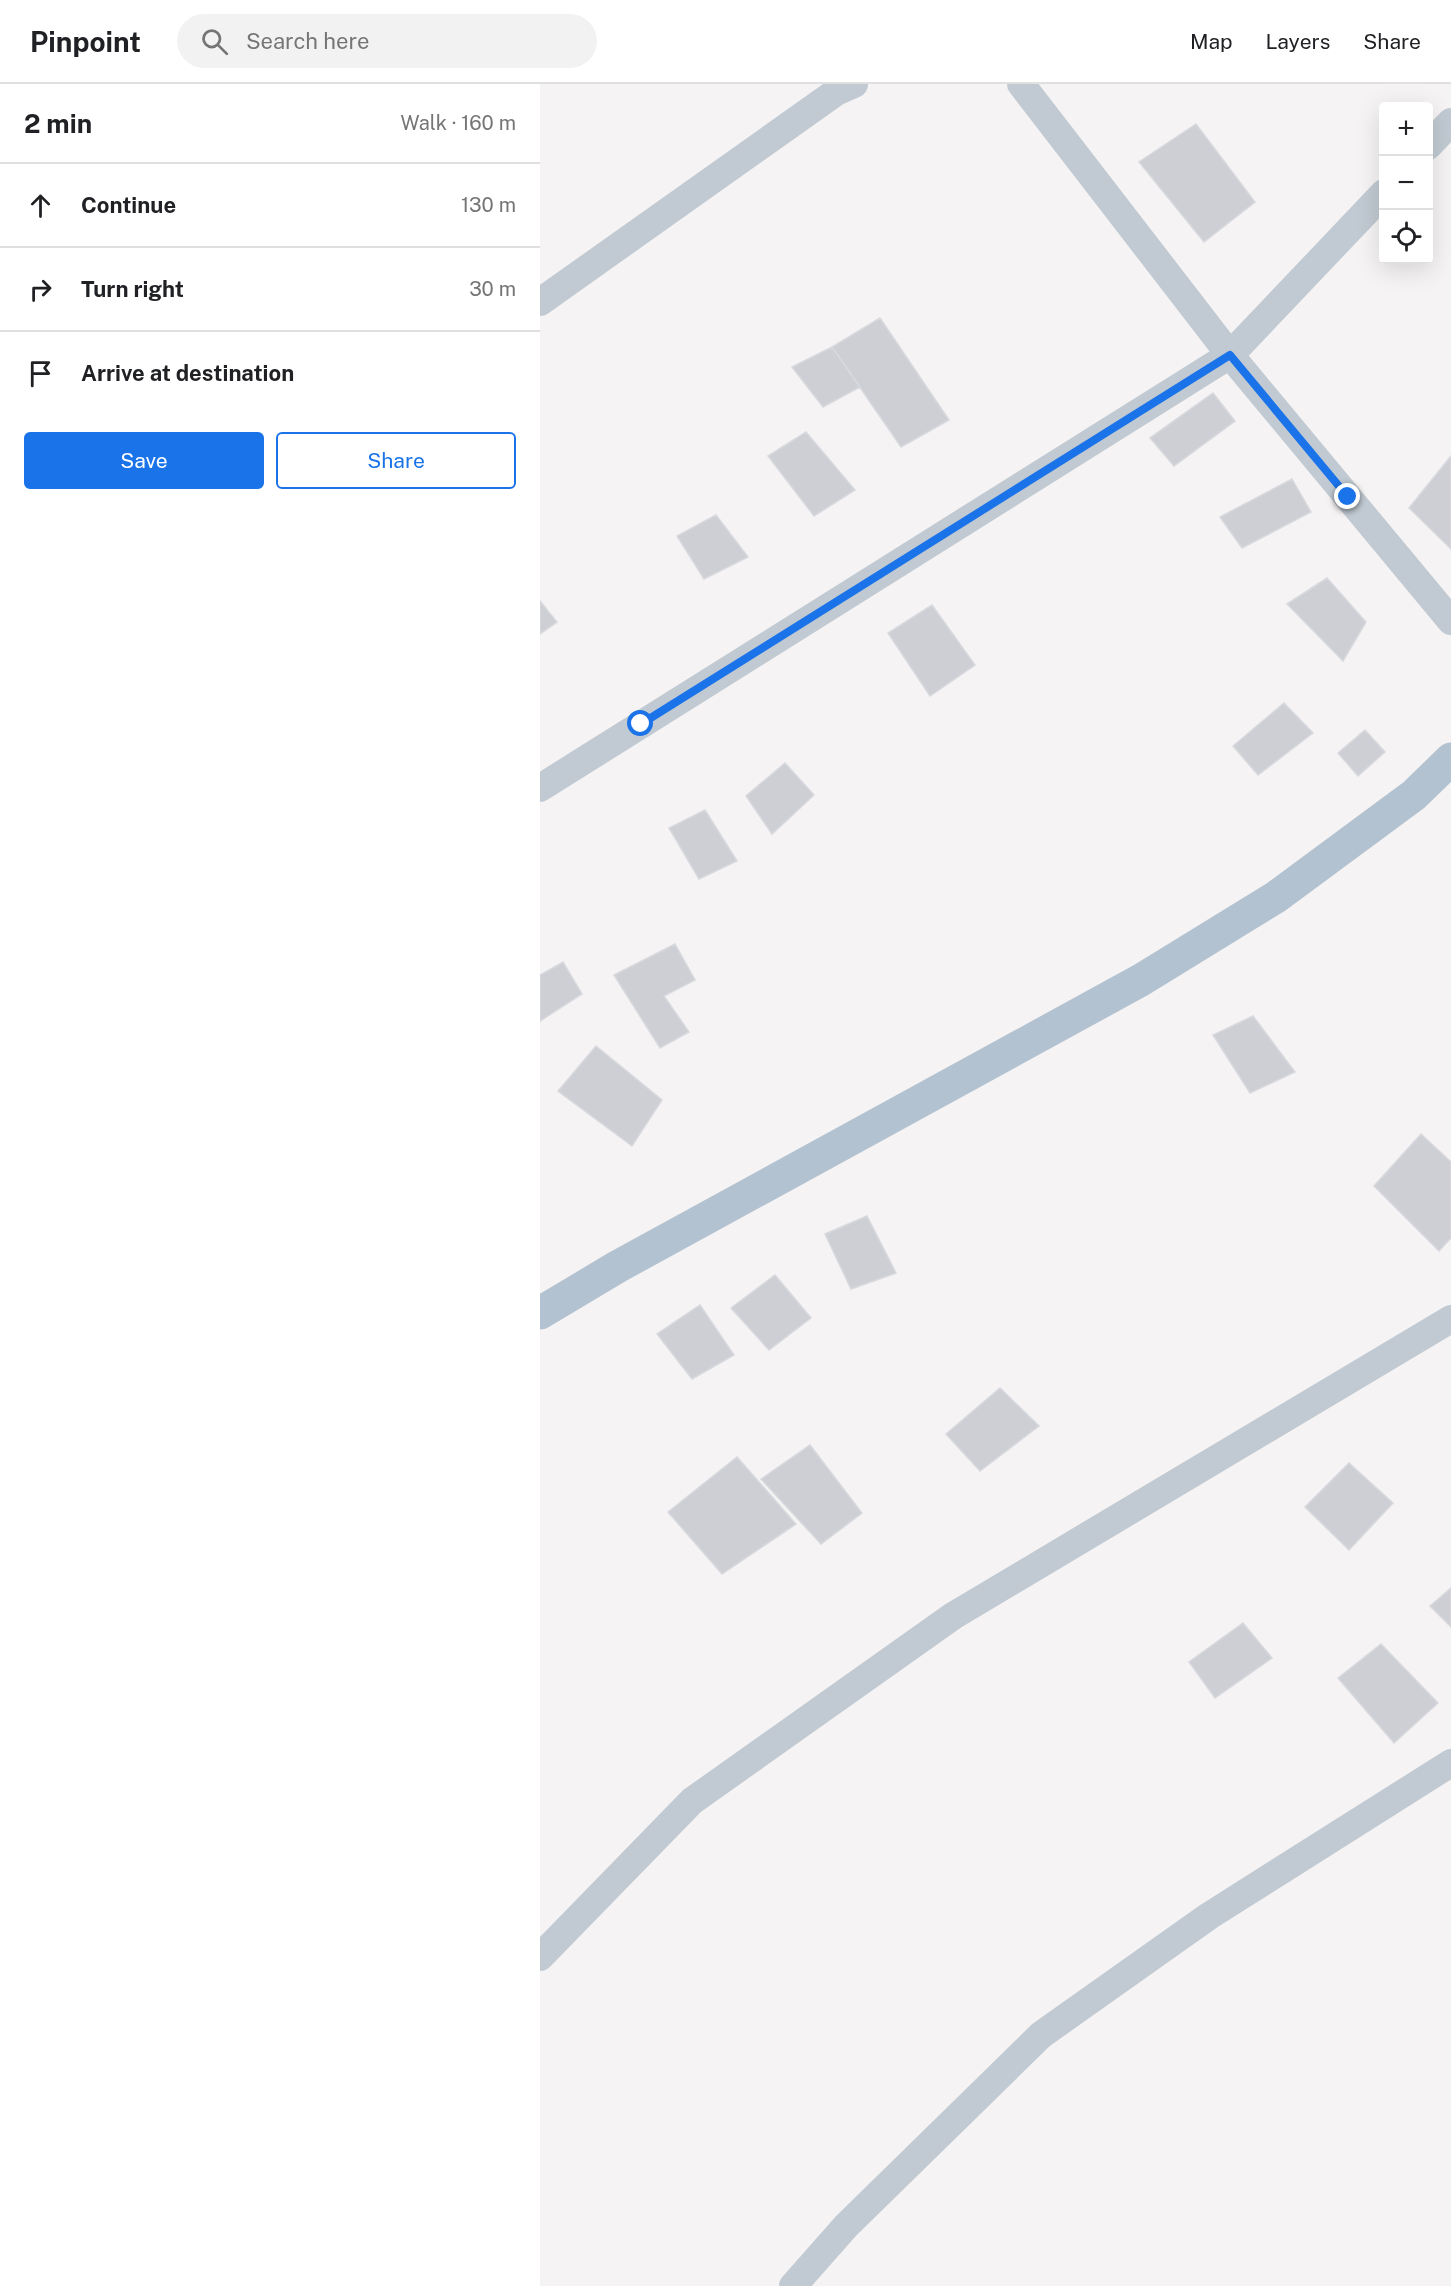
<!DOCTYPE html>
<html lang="en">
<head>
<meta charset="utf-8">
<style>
  body { margin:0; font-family:"Public Sans",sans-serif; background:#f2f2f2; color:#202124 }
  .controls { position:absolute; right:18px; top:18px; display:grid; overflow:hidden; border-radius:6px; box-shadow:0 6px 24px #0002 }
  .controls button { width:54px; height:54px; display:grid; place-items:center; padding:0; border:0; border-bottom:2px solid #e0e0e0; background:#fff; color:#202124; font:30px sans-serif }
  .stop { position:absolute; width:18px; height:18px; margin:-14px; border:4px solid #1a73e8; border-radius:50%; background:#fff }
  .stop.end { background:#1a73e8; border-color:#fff; box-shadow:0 2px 6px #0008 }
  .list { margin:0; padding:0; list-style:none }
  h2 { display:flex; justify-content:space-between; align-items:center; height:78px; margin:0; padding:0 24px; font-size:26px }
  h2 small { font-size:20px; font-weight:400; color:#757577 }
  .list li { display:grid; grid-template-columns:39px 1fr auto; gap:18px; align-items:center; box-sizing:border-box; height:84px; padding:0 24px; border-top:2px solid #e0e0e0 }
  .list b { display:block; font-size:22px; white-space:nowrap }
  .list em { font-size:20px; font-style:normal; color:#757577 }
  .actions { display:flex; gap:12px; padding:18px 24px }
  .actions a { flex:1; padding:14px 0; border:2px solid #1a73e8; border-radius:6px; text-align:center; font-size:21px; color:#1a73e8 }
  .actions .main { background:#1a73e8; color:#fff }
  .icon { flex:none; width:33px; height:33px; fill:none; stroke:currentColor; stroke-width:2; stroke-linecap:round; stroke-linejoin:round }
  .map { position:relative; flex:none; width:911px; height:2202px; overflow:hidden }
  header { display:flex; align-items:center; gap:36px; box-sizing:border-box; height:84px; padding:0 30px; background:#fff; border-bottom:2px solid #e0e0e0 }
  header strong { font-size:28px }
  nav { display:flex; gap:33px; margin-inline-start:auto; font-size:21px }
  .search { width:420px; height:54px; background:#f2f2f2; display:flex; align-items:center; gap:15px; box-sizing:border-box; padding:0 21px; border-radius:33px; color:#757577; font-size:22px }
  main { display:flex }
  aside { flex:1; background:#fff }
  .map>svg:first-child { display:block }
</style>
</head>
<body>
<header>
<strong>Pinpoint</strong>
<div class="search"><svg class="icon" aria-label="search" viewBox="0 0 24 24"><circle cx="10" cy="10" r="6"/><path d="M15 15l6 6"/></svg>Search here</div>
<nav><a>Map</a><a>Layers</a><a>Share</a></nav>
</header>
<main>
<aside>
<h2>2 min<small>Walk · 160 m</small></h2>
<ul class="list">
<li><svg class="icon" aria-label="ahead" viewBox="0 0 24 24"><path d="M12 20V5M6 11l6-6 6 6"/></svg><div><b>Continue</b></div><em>130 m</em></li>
<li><svg class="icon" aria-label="right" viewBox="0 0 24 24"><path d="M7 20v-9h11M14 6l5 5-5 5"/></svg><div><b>Turn right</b></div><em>30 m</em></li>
<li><svg class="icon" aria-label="arrive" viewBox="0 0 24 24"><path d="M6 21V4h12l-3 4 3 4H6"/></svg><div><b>Arrive at destination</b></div></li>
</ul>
<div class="actions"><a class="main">Save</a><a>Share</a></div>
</aside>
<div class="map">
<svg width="911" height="2202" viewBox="0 0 911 2202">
  <rect width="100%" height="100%" fill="#f5f3f3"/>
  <path fill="#cdcfd5" stroke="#d7d9de" stroke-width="1.5" d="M 656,40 L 715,118 L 664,158 L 599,78 Z
    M 340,234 L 409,336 L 361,363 L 292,263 Z
    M 292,263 L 320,303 L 283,323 L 252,283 Z
    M 673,309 L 695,337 L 634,382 L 610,354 Z
    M 266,348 L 315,406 L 274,432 L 228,372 Z
    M 911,372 L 911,465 L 869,424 Z
    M 752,395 L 771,428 L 702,464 L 680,433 Z
    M 176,431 L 208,473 L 164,495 L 137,452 Z
    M 787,494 L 826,538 L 803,577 L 747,520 Z
    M 0,517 L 17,538 L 0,550 Z
    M 392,521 L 435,581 L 390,612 L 348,549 Z
    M 744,619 L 773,649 L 718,691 L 693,662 Z
    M 825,646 L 845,668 L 818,692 L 798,669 Z
    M 245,679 L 274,711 L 232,750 L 206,712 Z
    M 165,726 L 197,777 L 159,795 L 129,744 Z
    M 135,860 L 155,896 L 124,912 L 149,948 L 120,964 L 74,891 Z
    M 23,878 L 42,910 L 0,937 L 0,891 Z
    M 713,932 L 755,988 L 710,1009 L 673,951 Z
    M 56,962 L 122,1016 L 92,1062 L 18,1007 Z
    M 881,1050 L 911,1078 L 911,1154 L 899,1167 L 834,1102 Z
    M 327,1132 L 356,1189 L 311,1205 L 285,1150 Z
    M 235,1191 L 271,1234 L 229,1266 L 191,1224 Z
    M 160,1221 L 194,1271 L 152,1295 L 117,1250 Z
    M 460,1304 L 499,1342 L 440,1387 L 406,1350 Z
    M 270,1361 L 322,1429 L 281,1460 L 221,1395 Z
    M 197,1373 L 256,1440 L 182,1490 L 128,1428 Z
    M 809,1379 L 853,1419 L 809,1466 L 765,1423 Z
    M 911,1504 L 911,1543 L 890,1522 Z
    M 703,1539 L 732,1574 L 675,1614 L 649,1578 Z
    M 841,1560 L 898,1619 L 854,1659 L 798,1594 Z"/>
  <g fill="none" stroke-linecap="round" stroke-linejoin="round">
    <path stroke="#c1cad2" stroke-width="28" d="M 481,0 L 690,271 L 844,109
      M 888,62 L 911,38
      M 0,218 L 296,8 L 314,0
      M 0,704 L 690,271 L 911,537
      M 0,1873 L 152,1717 L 413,1532 L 911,1235
      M 253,2202 L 306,2142 L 501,1951 L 669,1832 L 911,1679"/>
    <path stroke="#b3c2d1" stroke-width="33" d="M 0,1229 L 77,1183 L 601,896 L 736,813 L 874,711 L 911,675"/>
  </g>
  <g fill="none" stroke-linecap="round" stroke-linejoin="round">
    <path stroke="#1a73e8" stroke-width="8" d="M 101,640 L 690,271 L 808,413"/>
  </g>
</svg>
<div class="controls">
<button>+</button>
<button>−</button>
<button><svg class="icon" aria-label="locate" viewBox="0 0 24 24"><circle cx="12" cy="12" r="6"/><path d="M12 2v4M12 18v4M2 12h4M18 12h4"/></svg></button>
</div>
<div class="stop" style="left:101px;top:640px"></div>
<div class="stop end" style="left:808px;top:413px"></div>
</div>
</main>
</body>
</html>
